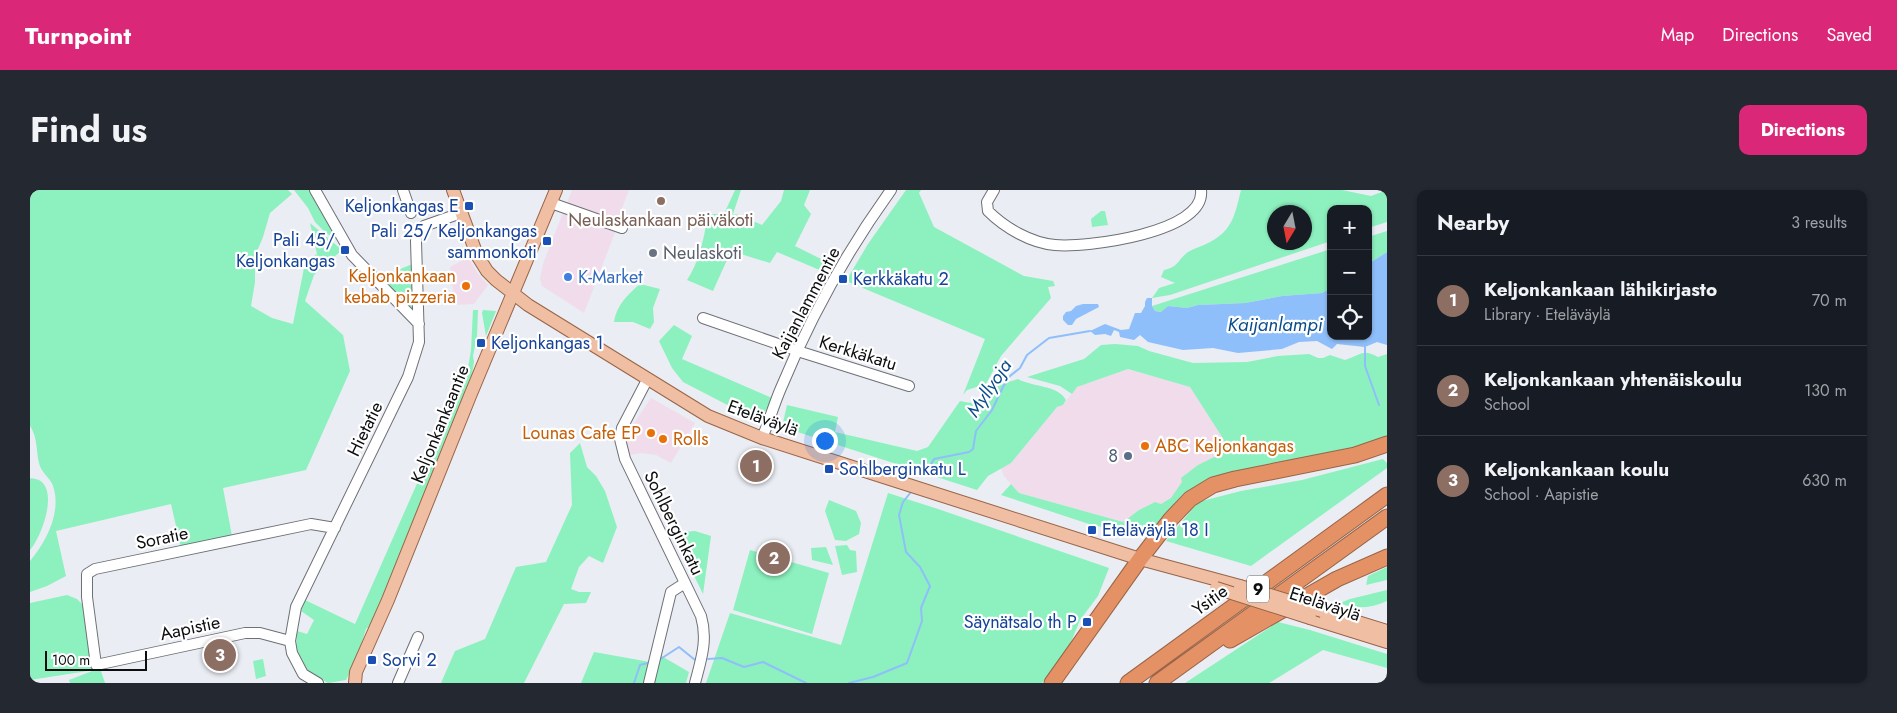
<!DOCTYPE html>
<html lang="en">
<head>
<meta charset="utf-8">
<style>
  body { margin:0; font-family:Jost,sans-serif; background:#242831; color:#f1f3f6 }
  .controls { position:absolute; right:15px; top:15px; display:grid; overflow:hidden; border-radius:10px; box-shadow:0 1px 4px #0004 }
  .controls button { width:45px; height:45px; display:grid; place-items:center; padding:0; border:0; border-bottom:1px solid #363941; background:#171b24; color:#f1f3f6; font:25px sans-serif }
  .compass { position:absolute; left:1237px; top:15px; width:45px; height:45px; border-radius:50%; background:#171b24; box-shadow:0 1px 4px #0004; rotate:190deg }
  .scale { position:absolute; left:15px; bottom:12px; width:102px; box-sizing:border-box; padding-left:5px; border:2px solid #0d0e10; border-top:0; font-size:14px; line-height:18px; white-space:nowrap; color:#0d0e10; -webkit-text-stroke:4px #fff; paint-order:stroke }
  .you { position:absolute; left:794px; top:250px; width:18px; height:18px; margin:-12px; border:4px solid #fff; border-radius:50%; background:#1a73e8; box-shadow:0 0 0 8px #1a73e833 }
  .badge { display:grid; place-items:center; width:32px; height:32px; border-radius:50%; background:#db2777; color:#fff; font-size:16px; font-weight:700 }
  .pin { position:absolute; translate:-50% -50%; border:2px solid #fff; box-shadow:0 1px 5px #0006 }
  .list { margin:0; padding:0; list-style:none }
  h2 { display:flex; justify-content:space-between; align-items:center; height:65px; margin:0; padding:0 20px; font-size:21px }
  h2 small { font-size:16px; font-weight:400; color:#9ea1a6 }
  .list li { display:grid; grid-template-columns:32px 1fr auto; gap:15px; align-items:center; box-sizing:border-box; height:90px; padding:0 20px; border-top:1px solid #363941 }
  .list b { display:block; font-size:19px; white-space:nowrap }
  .list p { margin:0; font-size:16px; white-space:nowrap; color:#9ea1a6 }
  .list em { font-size:16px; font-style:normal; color:#9ea1a6 }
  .icon { flex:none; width:28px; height:28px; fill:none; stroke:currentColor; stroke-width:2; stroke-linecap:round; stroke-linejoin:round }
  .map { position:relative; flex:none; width:1357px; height:493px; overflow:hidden; border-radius:10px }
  header { display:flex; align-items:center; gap:30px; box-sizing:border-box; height:70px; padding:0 25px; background:#db2777; color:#fff }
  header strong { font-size:24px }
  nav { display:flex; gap:28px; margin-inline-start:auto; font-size:18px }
  .intro { display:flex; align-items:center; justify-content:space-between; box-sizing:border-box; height:120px; padding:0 30px }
  h1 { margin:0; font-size:35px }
  .button { padding:12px 22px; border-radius:10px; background:#db2777; color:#fff; font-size:18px; font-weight:700 }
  main { display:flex; gap:30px; padding:0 30px }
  aside { flex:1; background:#171b24; border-radius:10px; box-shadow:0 1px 4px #0004 }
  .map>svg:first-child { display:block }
</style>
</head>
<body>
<header>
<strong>Turnpoint</strong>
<nav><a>Map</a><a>Directions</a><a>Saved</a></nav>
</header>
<div class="intro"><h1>Find us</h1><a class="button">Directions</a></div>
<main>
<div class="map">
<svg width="1357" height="493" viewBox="0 0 1357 493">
  <rect width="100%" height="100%" fill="#eaedf3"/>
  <path fill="#f0dceb" d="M 542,0 L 599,0 L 587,31 L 537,13 Z
    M 534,20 L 586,40 L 554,123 L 512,96 L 510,89 L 513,74 Z
    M 438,67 L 448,84 L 458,95 L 444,114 L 425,115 L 420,77 Z
    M 1098,179 L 1160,197 L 1194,250 L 1194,262 L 1168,275 L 1153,292 L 1142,308 L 1131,314 L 1125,312 L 1109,320 L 1093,332 L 989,303 L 974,286 L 971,278 L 981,273 L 1027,217 L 1033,215 L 1047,197 Z
    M 621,208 L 665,233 L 641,273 L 626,265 L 611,263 L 598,265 L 596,245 Z"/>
  <path fill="#8cf1be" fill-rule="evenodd" d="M 0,0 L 258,0 L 262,4 L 240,23 L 233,47 L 225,66 L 225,92 L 221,116 L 242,128 L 263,134 L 275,73 L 287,64 L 280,33 L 312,60 L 284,85 L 275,111 L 313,145 L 320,181 L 276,280 L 193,298 L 202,346 L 151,358 L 141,314 L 26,341 L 36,386 L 17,396 L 0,402 L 0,371 C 16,352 32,322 23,296 C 20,287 11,283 9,273 C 6,261 8,248 0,236 Z
    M 264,0 L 280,0 L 314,54 L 296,43 L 285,32 L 278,18 Z
    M 705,0 L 711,0 L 703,24 L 710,25 L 732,35 L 751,11 L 754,0 L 780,0 L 774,15 L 781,24 L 765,56 L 805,76 L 799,84 L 747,62 L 740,73 L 701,61 L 683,101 L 657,90 C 670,70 674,48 678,24 L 694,24 Z
    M 876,0 L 891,0 L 889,3 L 904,37 L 994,86 L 1023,91 L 1025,96 L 1018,97 L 1021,108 L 971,166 L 956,194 L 937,200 L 933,205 L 955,149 L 816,91 L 838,54 Z
    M 1211,0 L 1312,0 L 1341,6 L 1357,0 L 1357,32 L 1338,38 L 1338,19 L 1301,19 L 1301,51 L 1140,105 L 1122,108 L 1129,98 L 1145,93 L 1131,87 L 1134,80 C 1149,77 1148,69 1158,62 C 1165,58 1173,56 1180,52 C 1203,40 1205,24 1211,0 ZM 1274,22 L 1274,52 L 1244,52 L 1244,22 Z
    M 1071,21 L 1075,21 L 1078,35 L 1062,37 L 1061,29 Z
    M 1357,41 L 1357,62 L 1338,74 L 1338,47 Z
    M 1301,59 L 1301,98 L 1292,103 L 1252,106 L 1215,113 L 1168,115 L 1157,118 L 1138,116 L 1132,122 L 1125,121 L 1122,116 Z
    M 385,73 L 387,116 L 379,120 L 348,88 Z
    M 610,94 L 630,99 L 623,118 L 624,132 L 620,139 L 603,132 L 584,132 C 586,116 598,104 610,94 Z
    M 443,120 L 448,120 L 447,146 L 443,166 L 444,172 L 442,184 L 344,432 L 336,439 L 327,468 L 316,490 L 298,493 L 276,480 L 266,462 L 267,441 L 277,444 L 284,430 L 271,421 L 275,410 L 325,434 L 438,178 L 441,160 Z
    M 453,120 L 466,121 L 456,146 L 452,123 Z
    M 644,135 L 662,146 L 652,169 L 742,208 L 732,228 L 711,222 L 653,192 L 642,178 L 629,151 Z
    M 1085,154 L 1108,156 L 1119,161 L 1163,173 L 1217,172 L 1248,166 L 1279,164 L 1288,168 L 1293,168 L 1300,165 L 1315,170 C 1331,165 1332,158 1348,167 L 1357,164 L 1357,247 L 1343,253 L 1180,287 L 1152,305 L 1119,346 L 1062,335 L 971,305 L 981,294 L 989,303 L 1093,332 L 1109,320 L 1125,312 L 1131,314 L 1141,308 L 1152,292 L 1151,288 L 1168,275 L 1194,262 L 1194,250 L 1160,197 L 1098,179 L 1047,197 L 1042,204 L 1030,196 L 997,187 L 1054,169 L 1071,155 Z
    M 988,189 C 1002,197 1028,195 1036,210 L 1033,215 L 1027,217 L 981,273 L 958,286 L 947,300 L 752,237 L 757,215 L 808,227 L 805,242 L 887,261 L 898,257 L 930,211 C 949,215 954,214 963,197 Z
    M 550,253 L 557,277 L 566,286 L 575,301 L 587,337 L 573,373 L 559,366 L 549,377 L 541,399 L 549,402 L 561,402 L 556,413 L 534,414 L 494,493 L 411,493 L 425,461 L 455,449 L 486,377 L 516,372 L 542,315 L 540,263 Z
    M 1353,269 L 1357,273 L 1357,278 L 1221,376 L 1136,351 L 1168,312 L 1211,301 L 1272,290 Z
    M 1,288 C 4,289 7,289 9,290 C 29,301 11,348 0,360 L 0,289 Z
    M 858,303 L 908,319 L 1079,378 L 1068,406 L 1050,430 L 1039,457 L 1012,493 L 676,493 L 700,423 L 811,455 Z
    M 799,310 L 826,321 L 831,333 L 829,344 L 816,351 L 805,350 L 795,321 Z
    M 665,341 L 681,346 L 673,404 L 643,343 Z
    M 817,355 L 820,360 L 826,361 L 827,382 L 812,385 L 805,356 Z
    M 796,357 L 803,375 L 782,370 L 781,358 Z
    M 720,360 L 799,383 L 782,444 L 703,420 Z
    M 1357,377 L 1357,390 L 1336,395 L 1338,386 Z
    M 1357,400 L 1357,411 C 1341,418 1326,420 1310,413 L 1320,409 Z
    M 37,405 L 47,409 L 53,415 L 64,480 L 0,490 L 0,413 Z
    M 1248,432 L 1280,440 L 1357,464 L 1357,478 L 1293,460 L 1239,493 L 1155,493 Z
    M 564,462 L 620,472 L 615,493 L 551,493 Z
    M 628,464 L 659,482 L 656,493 L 621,493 Z
    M 233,469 L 236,486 L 226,489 L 223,471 Z
    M 70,478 L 75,493 L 40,493 L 39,490 Z"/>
  <path fill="#8fbffa" d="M 1357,62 L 1357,155 L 1347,152 L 1335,157 L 1307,154 L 1302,159 L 1287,151 L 1269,152 L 1252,159 L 1208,163 L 1183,158 L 1153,160 L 1118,152 L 1110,145 L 1104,150 L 1090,147 L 1089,142 L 1084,140 L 1081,146 L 1075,144 L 1065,145 L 1060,141 L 1075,134 L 1091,140 L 1099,139 L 1105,123 L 1111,123 L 1115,116 L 1115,112 L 1117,108 L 1122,108 L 1122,116 L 1125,121 L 1131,122 L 1138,116 L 1157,118 L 1168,115 L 1215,113 L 1252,106 L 1292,103 L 1301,98 L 1301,146 L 1338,146 L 1338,74 Z
    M 1053,114 L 1068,114 L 1069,117 L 1046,129 L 1042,135 L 1038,135 L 1033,130 L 1033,126 L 1036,122 L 1041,121 L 1046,116 Z"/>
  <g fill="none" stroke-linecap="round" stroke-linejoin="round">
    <path stroke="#8fbffa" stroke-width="2" d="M 1335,157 L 1335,176 L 1349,215
      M 896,283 L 904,269 L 939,262 L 943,259 L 946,241 L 962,220 L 973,197 L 980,186 L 990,178 L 997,165 L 1019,148 L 1060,141
      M 678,469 L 692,468 L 714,477 L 733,472 L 776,493
      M 629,470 L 649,457 L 665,470
      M 604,493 L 610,475 L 618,473
      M 819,493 L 843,487 L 877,473 L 892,431 L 891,418 L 900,396 L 890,377 L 876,362 L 869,325 L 873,312 L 881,302"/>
    <defs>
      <path id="minor" d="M 285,0 L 322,65 L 389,134
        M 373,0 L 381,23
        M 964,0 L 957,12 L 958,21 C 975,38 1001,53 1025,55 C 1055,58 1176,43 1171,0
        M 521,13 L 592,38
        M 673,128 L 774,163 L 879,196
        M 617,190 L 592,238 L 590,249 L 595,269 L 671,426 C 678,450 671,470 665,493
        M 732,248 C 739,232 744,214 751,198 C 780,128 817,61 861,0
        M 260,451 L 230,443 L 215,443 L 66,475 L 57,407 L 57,384 L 65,379 L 281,334 L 305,338
        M 288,493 L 273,484 L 262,463 L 260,451 L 266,417 L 378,187 L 389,152 L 386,51 L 388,41 L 394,36 L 431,23
        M 368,493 L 388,447
        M 619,493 L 641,402 L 655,393"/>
      <path id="major" d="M 423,0 L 447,65 L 457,81 L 466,90 L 498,115 L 678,226 L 732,248 L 838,282 L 1110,369 L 1210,396
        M 1292,421 L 1357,441
        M 1280,428 L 1357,452
        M 325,493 L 326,482 L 358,410 L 440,206 L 526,0"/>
      <path id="highway" d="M 1200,450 L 1307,389 L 1357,367
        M 1022,493 L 1110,369 L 1141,329 L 1160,309 L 1183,295 L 1205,289 L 1325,265 L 1357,254
        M 1098,493 L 1357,305
        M 1127,493 L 1357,327"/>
    </defs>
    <use href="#minor" stroke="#6d7075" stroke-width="12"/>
    <use href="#major" stroke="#996447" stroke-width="14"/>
    <use href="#highway" stroke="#996447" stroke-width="17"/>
    <use href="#minor" stroke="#fff" stroke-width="10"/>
    <use href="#major" stroke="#efbea3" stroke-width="12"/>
    <use href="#highway" stroke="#e49265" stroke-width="15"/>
    <defs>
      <path id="major-bridge" d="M 1210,396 L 1292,421
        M 1186,398 L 1280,428"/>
    </defs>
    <use href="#major-bridge" stroke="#996447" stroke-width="14" stroke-linecap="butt"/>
    <use href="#major-bridge" stroke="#efbea3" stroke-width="12"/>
  </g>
  <circle fill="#8d6e63" stroke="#fff" stroke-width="2" cx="631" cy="11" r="5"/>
  <g fill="#1a4fb4" stroke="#fff" stroke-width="2">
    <rect x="434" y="11" width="10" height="10" rx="2.5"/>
    <rect x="512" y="46" width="10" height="10" rx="2.5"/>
    <rect x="310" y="55" width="10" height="10" rx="2.5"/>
    <rect x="808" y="84" width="10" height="10" rx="2.5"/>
    <rect x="446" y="148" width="10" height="10" rx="2.5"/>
    <rect x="794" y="274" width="10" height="10" rx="2.5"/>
    <rect x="1057" y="335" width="10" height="10" rx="2.5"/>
    <rect x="1052" y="427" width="10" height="10" rx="2.5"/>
    <rect x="337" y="465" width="10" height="10" rx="2.5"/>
  </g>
  <circle fill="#6b7280" stroke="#fff" stroke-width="2" cx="623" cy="63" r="5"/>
  <circle fill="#3f7fe0" stroke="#fff" stroke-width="2" cx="538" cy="87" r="5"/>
  <g fill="#e8710a" stroke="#fff" stroke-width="2">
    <circle cx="436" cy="96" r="5"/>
    <circle cx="621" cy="243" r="5"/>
    <circle cx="633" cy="249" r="5"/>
    <circle cx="1115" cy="256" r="5"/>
  </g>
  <circle fill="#5c6f8a" stroke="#fff" stroke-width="2" cx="1098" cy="266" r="5"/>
  <g text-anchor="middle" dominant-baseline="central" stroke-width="4.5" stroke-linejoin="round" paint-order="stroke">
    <rect fill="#fff" stroke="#565658" stroke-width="1" x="1217" y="385.5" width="22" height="27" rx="4"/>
    <g font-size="16" font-weight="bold" fill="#0d0e10">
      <text x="1228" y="399">9</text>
    </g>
    <g font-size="18" fill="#164399" stroke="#fff" text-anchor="start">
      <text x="429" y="16" text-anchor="end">Keljonkangas E</text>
      <text x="507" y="41" text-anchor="end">Pali 25/ Keljonkangas<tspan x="507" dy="21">sammonkoti</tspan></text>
      <text x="305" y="50" text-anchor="end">Pali 45/<tspan x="305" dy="21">Keljonkangas</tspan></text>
      <text x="823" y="89">Kerkkäkatu 2</text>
      <text x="461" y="153">Keljonkangas 1</text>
      <text x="809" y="279">Sohlberginkatu L</text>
      <text x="1072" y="340">Eteläväylä 18 I</text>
      <text x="1047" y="432" text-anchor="end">Säynätsalo th P</text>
      <text x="352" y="470">Sorvi 2</text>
    </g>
    <g font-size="18" fill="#785e54" stroke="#fff">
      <text x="631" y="30">Neulaskankaan päiväkoti</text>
    </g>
    <g font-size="18" fill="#5b616d" stroke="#fff" text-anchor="start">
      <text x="633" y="63">Neulaskoti</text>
    </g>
    <g font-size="18" fill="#c56008" stroke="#fff" text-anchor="end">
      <text x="426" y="86">Keljonkankaan<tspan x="426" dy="21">kebab pizzeria</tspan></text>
      <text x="611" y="243">Lounas Cafe EP</text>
      <text x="643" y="249" text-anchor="start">Rolls</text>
      <text x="1125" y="256" text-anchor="start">ABC Keljonkangas</text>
    </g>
    <g font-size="18" fill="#366cbe" stroke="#fff" text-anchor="start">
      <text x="548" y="87">K-Market</text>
    </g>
    <g font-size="18" fill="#0d0e10" stroke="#fff">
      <text transform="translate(776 113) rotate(-62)">Kaijanlammentie</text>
      <text transform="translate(828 163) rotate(17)">Kerkkäkatu</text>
      <text transform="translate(733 228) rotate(20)">Eteläväylä</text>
      <text transform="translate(410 234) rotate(-68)">Keljonkankaantie</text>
      <text transform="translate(335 239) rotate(-64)">Hietatie</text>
      <text transform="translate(644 333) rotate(64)">Sohlberginkatu</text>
      <text transform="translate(132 348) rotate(-12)">Soratie</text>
      <text transform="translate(1180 410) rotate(-36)">Ysitie</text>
      <text transform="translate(1295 414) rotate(18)">Eteläväylä</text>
      <text transform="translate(160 438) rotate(-12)">Aapistie</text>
    </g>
    <g font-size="18" fill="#4e5e75" stroke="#fff" text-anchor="end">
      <text x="1088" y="266">8</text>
    </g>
    <g font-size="19" font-style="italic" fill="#0b4c8c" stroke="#fff">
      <text x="1245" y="134">Kaijanlampi</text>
      <text transform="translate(959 198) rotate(-56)">Myllyoja</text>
    </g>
  </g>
</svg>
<div class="controls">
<button>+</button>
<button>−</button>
<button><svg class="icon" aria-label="locate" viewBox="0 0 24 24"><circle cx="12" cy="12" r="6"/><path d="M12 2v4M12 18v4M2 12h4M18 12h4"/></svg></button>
</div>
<svg class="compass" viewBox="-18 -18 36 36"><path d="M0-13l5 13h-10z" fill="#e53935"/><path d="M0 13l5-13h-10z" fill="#9ea1a6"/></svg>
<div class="scale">100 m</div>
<div class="you"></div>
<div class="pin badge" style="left:726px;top:276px;background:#8d6e63">1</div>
<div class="pin badge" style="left:744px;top:368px;background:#8d6e63">2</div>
<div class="pin badge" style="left:190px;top:465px;background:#8d6e63">3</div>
</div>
<aside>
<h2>Nearby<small>3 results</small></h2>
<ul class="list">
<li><span class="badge" style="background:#8d6e63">1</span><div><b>Keljonkankaan lähikirjasto</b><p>Library · Eteläväylä</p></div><em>70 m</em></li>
<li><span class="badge" style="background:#8d6e63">2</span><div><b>Keljonkankaan yhtenäiskoulu</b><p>School</p></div><em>130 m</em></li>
<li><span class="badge" style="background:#8d6e63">3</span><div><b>Keljonkankaan koulu</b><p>School · Aapistie</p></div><em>630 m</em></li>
</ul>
</aside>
</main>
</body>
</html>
